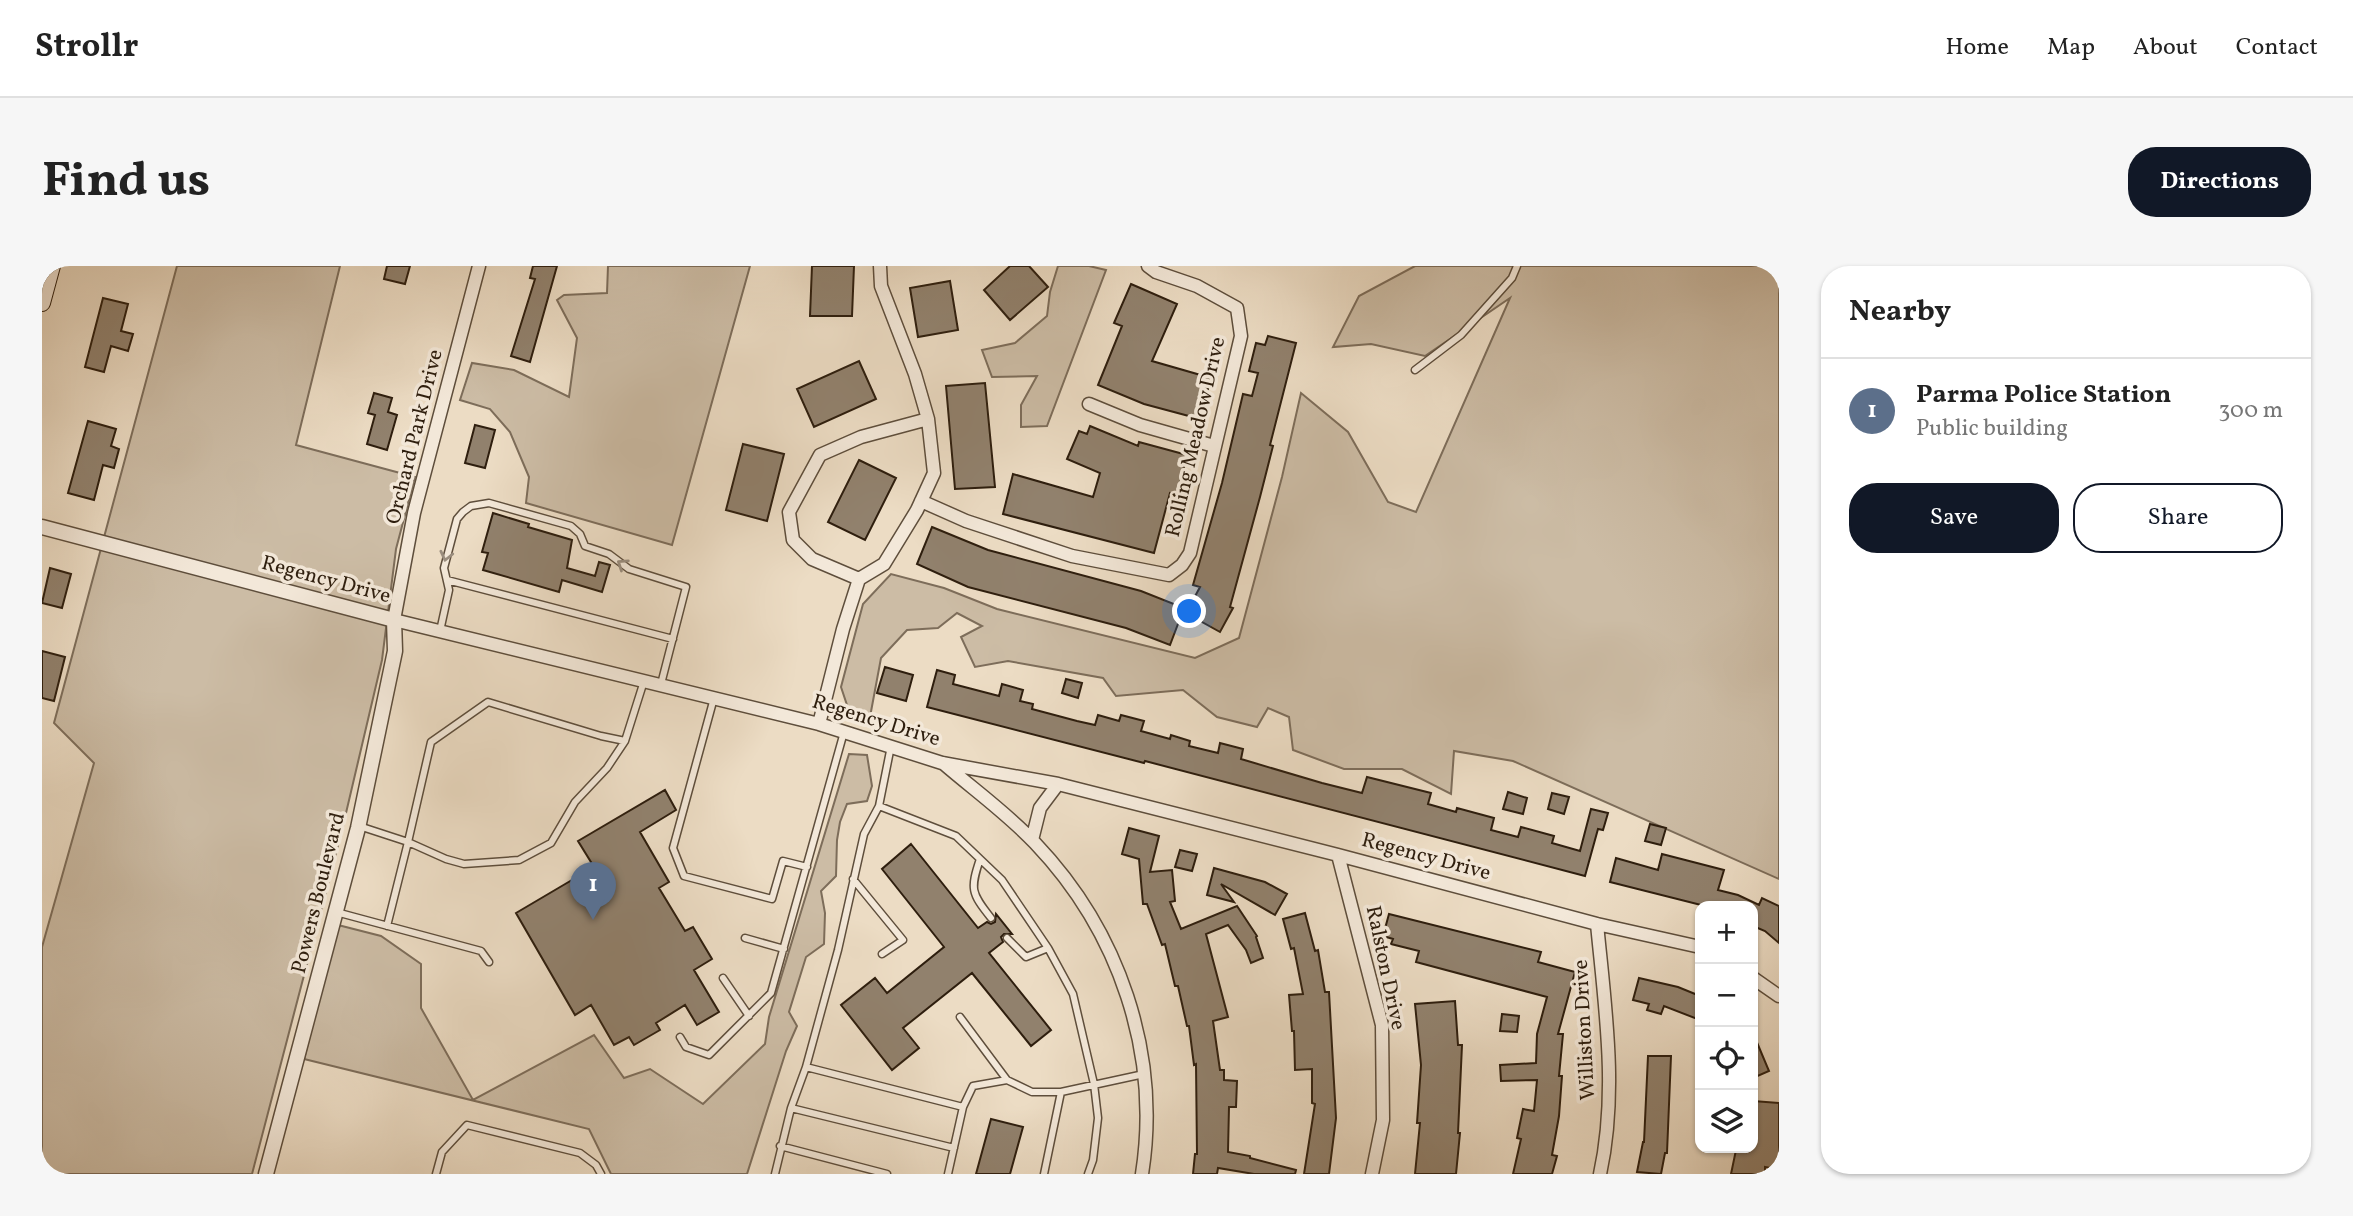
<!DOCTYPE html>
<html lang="en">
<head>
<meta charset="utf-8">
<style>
  body { margin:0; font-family:Vollkorn,serif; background:#f6f6f6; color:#222 }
  .controls { position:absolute; right:21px; bottom:21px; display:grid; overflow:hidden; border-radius:14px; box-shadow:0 2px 5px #0004 }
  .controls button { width:63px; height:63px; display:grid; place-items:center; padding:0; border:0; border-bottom:2px solid #e0e0e0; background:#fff; color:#222; font:35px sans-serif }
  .you { position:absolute; left:1148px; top:346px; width:24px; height:24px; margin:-18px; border:5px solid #fff; border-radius:50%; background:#1a73e8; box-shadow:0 0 0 10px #1a73e833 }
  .badge { display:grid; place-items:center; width:46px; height:46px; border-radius:50%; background:#111827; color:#fff; font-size:23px; font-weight:700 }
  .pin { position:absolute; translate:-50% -58px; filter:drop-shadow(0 2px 4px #0008) }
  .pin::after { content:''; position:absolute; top:37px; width:24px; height:21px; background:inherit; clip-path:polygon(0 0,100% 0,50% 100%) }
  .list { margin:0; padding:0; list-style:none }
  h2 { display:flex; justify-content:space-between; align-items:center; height:91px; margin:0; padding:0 28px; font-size:30px }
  h2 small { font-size:23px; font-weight:400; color:#767676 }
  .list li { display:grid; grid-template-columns:46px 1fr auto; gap:21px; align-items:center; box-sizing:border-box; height:105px; padding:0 28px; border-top:2px solid #e0e0e0 }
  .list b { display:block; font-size:26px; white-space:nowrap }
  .list p { margin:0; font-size:23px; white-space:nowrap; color:#767676 }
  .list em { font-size:23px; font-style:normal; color:#767676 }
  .actions { display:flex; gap:14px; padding:21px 28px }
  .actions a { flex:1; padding:16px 0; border:2px solid #111827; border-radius:28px; text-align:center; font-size:24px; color:#111827 }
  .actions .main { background:#111827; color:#fff }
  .icon { flex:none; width:38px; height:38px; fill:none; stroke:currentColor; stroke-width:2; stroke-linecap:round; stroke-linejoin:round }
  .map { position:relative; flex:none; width:1737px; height:908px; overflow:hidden; border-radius:28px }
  header { display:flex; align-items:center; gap:42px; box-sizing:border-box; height:98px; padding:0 35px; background:#fff; border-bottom:2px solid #e0e0e0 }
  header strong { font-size:33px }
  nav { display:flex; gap:38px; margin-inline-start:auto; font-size:24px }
  .intro { display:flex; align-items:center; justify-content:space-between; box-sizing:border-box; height:168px; padding:0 42px }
  h1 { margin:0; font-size:49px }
  .button { padding:18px 32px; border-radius:28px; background:#111827; color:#fff; font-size:24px; font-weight:700 }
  main { display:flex; gap:42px; padding:0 42px }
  aside { flex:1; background:#fff; border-radius:28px; box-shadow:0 2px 5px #0004 }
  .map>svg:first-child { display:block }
</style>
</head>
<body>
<header>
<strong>Strollr</strong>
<nav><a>Home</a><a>Map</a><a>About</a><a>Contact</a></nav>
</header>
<div class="intro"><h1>Find us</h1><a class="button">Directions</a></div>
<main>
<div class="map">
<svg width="1737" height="908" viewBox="0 0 1737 908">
  <rect width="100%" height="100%" fill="#ecdcc4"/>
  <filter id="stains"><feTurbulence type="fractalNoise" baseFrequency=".00286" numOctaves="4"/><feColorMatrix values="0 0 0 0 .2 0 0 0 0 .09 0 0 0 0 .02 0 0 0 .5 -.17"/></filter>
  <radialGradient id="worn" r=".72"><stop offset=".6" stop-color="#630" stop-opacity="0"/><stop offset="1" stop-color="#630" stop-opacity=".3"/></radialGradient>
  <path fill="#ccbca5" stroke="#7d6d5a" stroke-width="2" d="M 135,0 L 298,0 L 254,179 L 373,211 L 354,283 L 340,394 L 300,564 L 210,908 L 0,908 L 0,681 L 52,497 L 12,457 Z
    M 566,0 L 708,0 L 630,279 L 484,237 L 487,211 L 468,166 L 448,143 L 418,134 L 430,97 L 472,104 L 527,131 L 535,72 L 515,34 L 522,29 L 565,27 Z
    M 1016,0 L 1047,0 L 1064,4 L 1005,160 L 979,161 L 979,139 L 995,110 L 950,111 L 940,84 L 973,77 L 1005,50 L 1008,26 Z
    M 1373,0 L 1737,0 L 1737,613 L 1471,495 L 1412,485 L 1409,528 L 1360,503 L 1302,503 L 1251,484 L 1247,451 L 1226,442 L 1215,461 L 1175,451 L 1141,424 L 1074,430 L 1061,412 L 966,395 L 933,401 L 919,371 L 940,360 L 915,347 L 896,362 L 865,364 L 839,392 L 828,451 L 808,448 L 799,421 L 821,338 L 849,308 L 902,322 L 955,343 L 1153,392 L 1197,372 L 1240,211 L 1259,127 L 1306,166 L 1346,236 L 1374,246 L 1468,32 L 1383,90 L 1329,78 L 1291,81 L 1317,30 Z
    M 807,488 L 825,489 L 830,520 L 825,535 L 805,538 L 798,556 L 795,574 L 794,610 L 779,625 L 783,647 L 782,678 L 764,691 L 747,746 L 755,760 L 744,785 L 705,908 L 569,908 L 547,863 L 262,793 L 296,659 L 339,670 L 379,698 L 379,742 L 431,834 L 552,769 L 582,812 L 608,803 L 661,838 L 723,778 L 727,751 Z"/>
  <path fill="#91816d" stroke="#2e1e0e" stroke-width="2" d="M 345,0 L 368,0 L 363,18 L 342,13 Z
    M 491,0 L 515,0 L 488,96 L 469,90 L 493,13 L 488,12 Z
    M 770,0 L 812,0 L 810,50 L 768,50 Z
    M 968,0 L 987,0 L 1006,21 L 968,54 L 942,24 Z
    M 908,15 L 916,64 L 876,71 L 868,22 Z
    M 1089,18 L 1135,38 L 1110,95 L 1169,112 L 1158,153 L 1102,138 L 1056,119 L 1080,60 L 1072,57 Z
    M 61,32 L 86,38 L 79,65 L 91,68 L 86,85 L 69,80 L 62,106 L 43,101 Z
    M 1226,70 L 1254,77 L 1228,179 L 1231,180 L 1218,231 L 1188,341 L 1191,342 L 1178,366 L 1144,347 L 1158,321 L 1151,319 L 1180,217 L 1201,128 L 1210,130 L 1216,107 L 1207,105 L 1214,77 L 1223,79 Z
    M 817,95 L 834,133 L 772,161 L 755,123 Z
    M 943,117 L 953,221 L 913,223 L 904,120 Z
    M 332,127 L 350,132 L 346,146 L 355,149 L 345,184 L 325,178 L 333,149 L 326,147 Z
    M 46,155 L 74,163 L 69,180 L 77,183 L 72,202 L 61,199 L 52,234 L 26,227 Z
    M 433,159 L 453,164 L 443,202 L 423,197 Z
    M 1048,160 L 1096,180 L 1097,176 L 1145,189 L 1135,229 L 1128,227 L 1112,287 L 961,248 L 971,208 L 1051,231 L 1058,207 L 1025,193 L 1037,165 L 1045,168 Z
    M 701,178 L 742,188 L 725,255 L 684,244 Z
    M 817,194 L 854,212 L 823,274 L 786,256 Z
    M 451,247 L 487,258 L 486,261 L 530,274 L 525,302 L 553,310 L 557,296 L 568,299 L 560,326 L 520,314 L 517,326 L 441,304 L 446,287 L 440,286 Z
    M 890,261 L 946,284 L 1099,325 L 1142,342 L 1128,379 L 1084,362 L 926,321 L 875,298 Z
    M 8,302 L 29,308 L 20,342 L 0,337 Z
    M 0,385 L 23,391 L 12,435 L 0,432 Z
    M 843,401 L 871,409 L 864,435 L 835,427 Z
    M 895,404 L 913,409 L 911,418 L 957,430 L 960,418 L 981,424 L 978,435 L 991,438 L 990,443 L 1035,455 L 1053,459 L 1056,449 L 1077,455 L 1079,449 L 1102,455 L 1099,465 L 1128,473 L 1129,469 L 1148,475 L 1147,480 L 1176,487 L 1178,477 L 1201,483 L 1199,493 L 1280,517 L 1320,527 L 1325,511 L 1389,527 L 1386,538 L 1414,546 L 1415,542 L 1452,552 L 1449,564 L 1476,571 L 1479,561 L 1512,570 L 1510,577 L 1538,585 L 1549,543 L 1566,547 L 1561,564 L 1556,563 L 1543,610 L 1103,495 L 1102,497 L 885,441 Z
    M 1024,413 L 1040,417 L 1036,432 L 1020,427 Z
    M 623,524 L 634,544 L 598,566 L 627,616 L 617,622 L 643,665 L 651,661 L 670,693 L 652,704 L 677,746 L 655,759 L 643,739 L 614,757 L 618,764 L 592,779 L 587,771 L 572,779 L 549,739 L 533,749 L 474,647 L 552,601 L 536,575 Z
    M 1466,526 L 1485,532 L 1481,548 L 1461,543 Z
    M 1510,527 L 1527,531 L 1522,548 L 1506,543 Z
    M 1608,558 L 1624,562 L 1619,579 L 1603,575 Z
    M 1087,562 L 1117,570 L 1108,606 L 1130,604 L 1133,635 L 1128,636 L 1139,663 L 1195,640 L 1215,670 L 1214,671 L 1221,692 L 1209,697 L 1204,684 L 1186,659 L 1164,668 L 1186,751 L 1171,755 L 1178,804 L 1182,804 L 1182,814 L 1195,815 L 1194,841 L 1187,841 L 1186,886 L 1208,890 L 1208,892 L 1254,904 L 1253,908 L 1212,908 L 1176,902 L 1175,908 L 1151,908 L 1153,888 L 1155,888 L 1154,798 L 1152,799 L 1147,760 L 1145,760 L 1136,720 L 1133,720 L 1123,678 L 1120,679 L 1105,638 L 1101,638 L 1097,593 L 1080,588 Z
    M 869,578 L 936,662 L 945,656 L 949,658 L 953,656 L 954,648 L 970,668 L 962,668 L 959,671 L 961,676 L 947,687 L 1009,764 L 989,780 L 930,707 L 861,762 L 877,782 L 850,804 L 799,739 L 833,712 L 845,727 L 902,681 L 840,603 Z
    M 1138,584 L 1155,588 L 1150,605 L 1133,601 Z
    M 1620,588 L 1682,604 L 1676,624 L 1696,629 L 1717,639 L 1720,632 L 1737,640 L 1737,677 L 1723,665 L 1711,660 L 1711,640 L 1663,640 L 1568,616 L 1574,592 L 1616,604 Z
    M 1172,602 L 1223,616 L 1245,628 L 1233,649 L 1179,618 L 1192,636 L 1165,629 Z
    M 1263,647 L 1273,685 L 1276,684 L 1283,726 L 1287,726 L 1294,852 L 1287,908 L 1262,908 L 1273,838 L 1270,837 L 1270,803 L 1253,804 L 1252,765 L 1250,765 L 1247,729 L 1261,728 L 1252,682 L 1249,683 L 1241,653 Z
    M 1347,648 L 1499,686 L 1496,696 L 1533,706 L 1516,768 L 1521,768 L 1517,810 L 1520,810 L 1517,850 L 1510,889 L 1515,890 L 1510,908 L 1471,908 L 1479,873 L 1475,872 L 1481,843 L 1492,845 L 1495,814 L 1459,815 L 1458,799 L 1494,797 L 1495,768 L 1505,731 L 1374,696 L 1377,685 L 1349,678 L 1351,673 L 1341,670 Z
    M 1597,712 L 1636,721 L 1658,730 L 1658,754 L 1622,740 L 1619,748 L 1605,744 L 1607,738 L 1591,734 Z
    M 1413,735 L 1416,779 L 1420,779 L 1416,867 L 1418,867 L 1414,908 L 1373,908 L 1378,857 L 1375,857 L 1379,799 L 1373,738 Z
    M 1460,748 L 1477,750 L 1475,766 L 1458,765 Z
    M 1711,767 L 1727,805 L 1711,812 Z
    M 1606,790 L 1629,790 L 1625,887 L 1623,887 L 1619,908 L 1595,906 L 1601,876 L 1602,876 Z
    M 1711,835 L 1737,837 L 1737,890 L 1734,903 L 1723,901 L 1723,908 L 1689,908 L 1694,884 L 1704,886 L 1705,882 L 1711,882 Z
    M 949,853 L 981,861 L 968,908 L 934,908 Z"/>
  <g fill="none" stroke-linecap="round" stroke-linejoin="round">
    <defs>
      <path id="service" d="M 1373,104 L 1419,69 L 1470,12 L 1475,0
        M 405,314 L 631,373
        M 398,365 L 407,324 L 402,302 L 415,253 L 421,246 L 429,240 L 447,237 L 529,260 L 538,268 L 543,280 L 567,288 L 587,303 L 644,321 L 619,418
        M 672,432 L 631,582 L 642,610 L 730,633 L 741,595 L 765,601
        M 583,475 L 565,502 L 533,536 L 509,577 L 477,594 L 422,598 L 404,593 L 366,576 L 389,476 L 446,436 L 559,470 L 583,475 L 602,415
        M 849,480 L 837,540 L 914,570 L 960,614 L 1006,682 L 1031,728 L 1052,818 L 1056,852 L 1051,894 L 1046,908
        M 317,560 L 366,576 L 345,660
        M 938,593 C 928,623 929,627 949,652
        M 811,613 L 861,674 L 840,688
        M 294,646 L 439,685 L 447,696
        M 703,672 L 742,683
        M 965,672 L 984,691 L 1006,682
        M 681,712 L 707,750
        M 918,751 L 965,814 L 990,826 L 1019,826
        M 638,771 L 644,781 L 667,789 L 729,727 L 802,466
        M 764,801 L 796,684 L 822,568 L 837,540
        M 749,842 L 912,882
        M 738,880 L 845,908
        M 394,908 L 400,886 L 425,859 L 538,887 L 554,899 L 559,908
        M 733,908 L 749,842 L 764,801 L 921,841
        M 906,908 L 921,841 L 931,820 L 965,814
        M 1002,908 L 1019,826 L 1102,808"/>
      <path id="minor" d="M 437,0 L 372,247 L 352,354 L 777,458 L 900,497 L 1016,518 L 1296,589 L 1555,658 L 1658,681
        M 1047,138 L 1098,159 L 1172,180
        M 879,235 L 924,255 L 1030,290 L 1127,309 L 1140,299 L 1148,287 L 1199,70 L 1195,42 L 1155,20 L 1114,6 L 1106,0
        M 817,313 L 770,293 L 751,274 L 747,246 L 778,189 L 819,171 L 886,153
        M 777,458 L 801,363 L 817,313 L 842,298 L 875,244 L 892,207 L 886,153 L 873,108 L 839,20 L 838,0
        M 901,497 C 931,523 966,548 993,577 C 1077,665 1119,787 1100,908
        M 990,574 L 998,542 L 1016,518
        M 1296,589 L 1340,759 L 1341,854 L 1330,908
        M 1555,658 C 1563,741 1576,826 1558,908
        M 1711,712 L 1737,730"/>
      <path id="tertiary" d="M 0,261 L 352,354 L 353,385 L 316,562 L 224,908"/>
      <path id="secondary" d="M 0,37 L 10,0"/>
    </defs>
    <use href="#service" stroke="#5e4e3c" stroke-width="9"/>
    <use href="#minor" stroke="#5e4e3c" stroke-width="15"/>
    <use href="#tertiary" stroke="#5e4e3c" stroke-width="17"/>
    <use href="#secondary" stroke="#2e1e0e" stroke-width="18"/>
    <use href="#service" stroke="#f3e8d9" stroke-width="6"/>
    <use href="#minor" stroke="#f3e8d9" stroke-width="12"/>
    <use href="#tertiary" stroke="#f3e8d9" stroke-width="14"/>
    <use href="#secondary" stroke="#f3e8d9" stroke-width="16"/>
  </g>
  <defs><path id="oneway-chevron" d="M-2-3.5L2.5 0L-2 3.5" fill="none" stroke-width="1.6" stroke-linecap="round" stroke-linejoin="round" transform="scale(1.75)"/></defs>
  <g stroke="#9a8d7e">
    <use href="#oneway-chevron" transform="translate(404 290) rotate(103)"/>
    <use href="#oneway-chevron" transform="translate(580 298) rotate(-146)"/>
  </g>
  <g text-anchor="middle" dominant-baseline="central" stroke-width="7" stroke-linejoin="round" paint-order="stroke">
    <g font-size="21" fill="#2e1e0e" stroke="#f3e8d9">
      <text transform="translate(373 171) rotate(-76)">Orchard Park Drive</text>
      <text transform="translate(1154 171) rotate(-77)">Rolling Meadow Drive</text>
      <text transform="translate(284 314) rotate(15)">Regency Drive</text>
      <text transform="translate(834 455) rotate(17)">Regency Drive</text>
      <text transform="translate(1384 591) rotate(15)">Regency Drive</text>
      <text transform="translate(277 627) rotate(-76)">Powers Boulevard</text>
      <text transform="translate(1343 702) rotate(78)">Ralston Drive</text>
      <text transform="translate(1543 764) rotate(-93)">Williston Drive</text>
    </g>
  </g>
  <rect width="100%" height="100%" filter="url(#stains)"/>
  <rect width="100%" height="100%" fill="url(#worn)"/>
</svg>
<div class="controls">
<button>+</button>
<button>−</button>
<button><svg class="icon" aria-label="locate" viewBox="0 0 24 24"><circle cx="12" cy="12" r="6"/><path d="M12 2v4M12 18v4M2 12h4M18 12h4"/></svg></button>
<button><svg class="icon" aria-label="layers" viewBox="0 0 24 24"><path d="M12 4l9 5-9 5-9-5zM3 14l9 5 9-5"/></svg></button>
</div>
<div class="you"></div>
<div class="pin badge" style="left:551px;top:654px;background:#5c6f8a">1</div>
</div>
<aside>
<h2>Nearby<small></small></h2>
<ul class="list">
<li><span class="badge" style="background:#5c6f8a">1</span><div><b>Parma Police Station</b><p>Public building</p></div><em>300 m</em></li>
</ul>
<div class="actions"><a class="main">Save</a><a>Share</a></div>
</aside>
</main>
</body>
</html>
